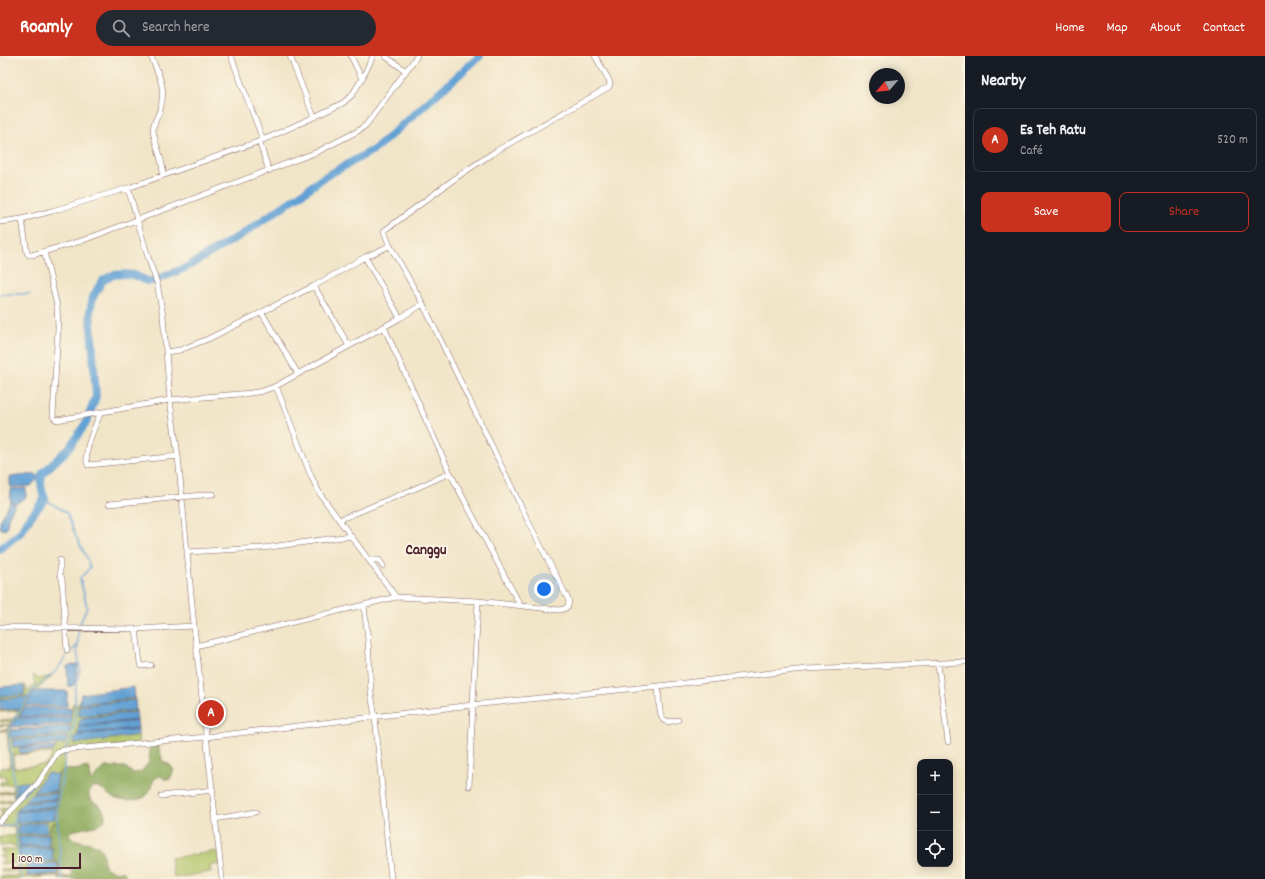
<!DOCTYPE html>
<html lang="en">
<head>
<meta charset="utf-8">
<style>
  body { margin:0; font-family:Dekko,sans-serif; background:#242831; color:#f1f3f6 }
  .controls { position:absolute; right:12px; bottom:12px; display:grid; overflow:hidden; border-radius:8px; box-shadow:0 2px 10px #0003 }
  .controls button { width:36px; height:36px; display:grid; place-items:center; padding:0; border:0; border-bottom:1px solid #363941; background:#171b24; color:#f1f3f6; font:20px sans-serif }
  .compass { position:absolute; left:869px; top:12px; width:36px; height:36px; border-radius:50%; background:#171b24; box-shadow:0 2px 10px #0003; rotate:242deg }
  .scale { position:absolute; left:12px; bottom:10px; width:69px; box-sizing:border-box; padding-left:4px; border:2px solid #4a1f2b; border-top:0; font-size:11px; line-height:14px; white-space:nowrap; color:#4a1f2b; -webkit-text-stroke:3px #fcf5e5; paint-order:stroke }
  .you { position:absolute; left:544px; top:533px; width:14px; height:14px; margin:-10px; border:3px solid #fff; border-radius:50%; background:#1a73e8; box-shadow:0 0 0 6px #1a73e833 }
  .badge { display:grid; place-items:center; width:26px; height:26px; border-radius:50%; background:#c8321e; color:#fff; font-size:13px; font-weight:700 }
  .pin { position:absolute; translate:-50% -50%; border:2px solid #fff; box-shadow:0 1px 4px #0006 }
  .list { margin:0; padding:0; list-style:none }
  h2 { display:flex; justify-content:space-between; align-items:center; height:52px; margin:0; padding:0 16px; font-size:17px }
  h2 small { font-size:13px; font-weight:400; color:#9ea1a6 }
  .list li { display:grid; grid-template-columns:26px 1fr auto; gap:12px; align-items:center; box-sizing:border-box; height:64px; margin:0 8px 8px; padding:0 8px; border:1px solid #363941; border-radius:8px }
  .list b { display:block; font-size:15px; white-space:nowrap }
  .list p { margin:0; font-size:13px; white-space:nowrap; color:#9ea1a6 }
  .list em { font-size:13px; font-style:normal; color:#9ea1a6 }
  .actions { display:flex; gap:8px; padding:12px 16px }
  .actions a { flex:1; padding:9px 0; border:1px solid #c8321e; border-radius:8px; text-align:center; font-size:14px; color:#c8321e }
  .actions .main { background:#c8321e; color:#fff }
  .icon { flex:none; width:22px; height:22px; fill:none; stroke:currentColor; stroke-width:2; stroke-linecap:round; stroke-linejoin:round }
  .map { position:relative; flex:none; width:965px; height:823px; overflow:hidden }
  header { display:flex; align-items:center; gap:24px; box-sizing:border-box; height:56px; padding:0 20px; background:#c8321e; color:#fff }
  header strong { font-size:19px }
  nav { display:flex; gap:22px; margin-inline-start:auto; font-size:14px }
  .search { width:280px; height:36px; background:#242831; display:flex; align-items:center; gap:10px; box-sizing:border-box; padding:0 14px; border-radius:22px; color:#9ea1a6; font-size:15px }
  main { display:flex }
  aside { flex:1; background:#171b24 }
  .map>svg:first-child { display:block }
</style>
</head>
<body>
<header>
<strong>Roamly</strong>
<div class="search"><svg class="icon" aria-label="search" viewBox="0 0 24 24"><circle cx="10" cy="10" r="6"/><path d="M15 15l6 6"/></svg>Search here</div>
<nav><a>Home</a><a>Map</a><a>About</a><a>Contact</a></nav>
</header>
<main>
<div class="map">
<svg width="965" height="823" viewBox="0 0 965 823">
  <rect width="100%" height="100%" fill="#fcf5e5"/>
  <filter id="ink" filterUnits="userSpaceOnUse"><feTurbulence type="fractalNoise" baseFrequency=".025" numOctaves="2"/><feDisplacementMap in="SourceGraphic" scale="8" xChannelSelector="R" yChannelSelector="G"/><feConvolveMatrix kernelMatrix="1 2 1 2 8 2 1 2 1" color-interpolation-filters="sRGB"/></filter>
  <filter id="wash" filterUnits="userSpaceOnUse"><feTurbulence type="fractalNoise" baseFrequency=".012" numOctaves="4" result="noise"/><feDisplacementMap in="SourceGraphic" scale="16" xChannelSelector="R" yChannelSelector="G"/><feGaussianBlur stdDeviation="0.9" result="paint"/><feColorMatrix in="noise" values="0 0 0 0 0 0 0 0 0 0 0 0 0 0 0 0 0 1.4 0 .05"/><feComposite in="paint" operator="in"/></filter>
  <g filter="url(#wash)">
    <rect width="100%" height="100%" fill="#f1e5c8"/>
    <path fill="#afc265" stroke="#7c7048" fill-rule="evenodd" d="M 33,619 L 39,623 L 52,620 L 34,636 L 10,674 L 71,670 L 72,648 L 135,642 L 135,644 L 79,650 L 79,660 L 136,654 L 136,656 L 82,662 L 80,664 L 79,670 L 137,664 L 137,665 L 79,671 L 78,678 L 138,672 L 138,673 L 78,679 L 74,687 L 138,679 L 139,688 L 71,694 L 70,691 L 66,692 L 64,713 L 60,715 L 58,719 L 47,717 L 33,736 L 56,735 L 57,737 L 31,738 L 24,745 L 56,743 L 58,744 L 58,765 L 51,768 L 49,778 L 19,781 L 20,790 L 49,790 L 52,792 L 20,793 L 21,806 L 53,805 L 59,807 L 59,823 L 58,823 L 58,820 L 23,822 L 22,823 L 0,823 L 0,820 L 18,820 L 18,815 L 0,815 L 0,813 L 17,812 L 17,807 L 0,808 L 0,806 L 3,806 L 3,801 L 0,801 L 0,799 L 5,798 L 5,796 L 0,796 L 0,794 L 15,793 L 15,789 L 0,790 L 0,781 L 15,779 L 14,770 L 0,771 L 0,761 L 2,758 L 2,755 L 0,756 L 0,753 L 9,752 L 14,745 L 0,747 L 0,745 L 14,743 L 13,736 L 0,738 L 0,736 L 13,735 L 12,728 L 0,729 L 0,726 L 6,725 L 6,720 L 0,720 L 0,712 L 10,711 L 7,675 L 0,675 L 0,674 L 7,673 L 9,669 L 0,670 L 0,669 L 10,668 L 11,665 L 0,666 L 0,664 L 13,663 L 19,655 L 0,656 L 0,654 L 20,653 L 27,642 L 0,643 L 0,640 L 24,639 L 24,629 L 26,630 L 27,636 L 35,629 ZM 57,688 L 53,695 L 20,697 L 20,692 ZM 53,697 L 47,708 L 14,712 L 13,699 ZM 55,752 L 55,763 L 17,767 L 17,756 ZM 57,807 L 58,818 L 27,820 Z
      M 218,795 L 221,808 L 210,810 L 211,816 L 174,822 L 170,802 Z"/>
    <path fill="#8ba85a" stroke="#6a6442" d="M 156,688 L 159,692 L 163,706 L 170,709 L 174,714 L 170,723 L 164,723 L 161,720 C 150,722 153,732 147,739 C 141,746 122,746 114,742 C 108,739 104,735 99,731 L 92,731 L 89,736 C 89,739 89,742 92,745 C 94,747 98,748 100,750 C 106,757 108,765 99,769 L 72,775 L 68,779 C 76,788 94,784 101,793 C 105,798 102,806 106,812 L 113,815 L 124,816 L 127,823 L 59,823 L 60,820 L 69,821 L 72,818 L 72,815 L 67,813 L 59,812 L 59,807 L 53,805 L 52,792 L 49,790 L 49,778 L 51,768 L 58,765 L 58,744 L 56,743 C 57,734 56,723 60,715 L 64,713 L 74,714 L 88,711 L 90,713 L 90,724 L 91,725 L 105,711 L 125,711 L 133,717 L 141,716 L 149,706 L 150,690 Z"/>
    <path fill="#62a1d4" stroke="#566080" d="M 36,418 L 38,422 L 31,430 L 10,431 L 10,421 Z
      M 26,432 L 26,441 L 16,448 L 10,445 L 11,433 Z
      M 10,446 L 15,449 L 8,462 L 7,472 L 5,474 L 0,472 L 0,465 Z
      M 78,608 L 75,627 L 73,630 L 68,630 L 67,610 Z
      M 24,629 L 24,639 L 0,640 L 0,631 Z
      M 134,631 L 135,642 L 79,648 L 81,638 Z
      M 34,635 L 67,635 L 67,650 L 25,650 Z
      M 27,641 L 20,653 L 0,654 L 0,643 Z
      M 135,644 L 136,654 L 79,660 L 78,650 Z
      M 24,652 L 71,652 L 71,659 L 19,661 Z
      M 136,656 L 137,664 L 78,670 L 80,664 L 82,662 Z
      M 71,661 L 72,666 L 70,668 L 11,671 L 17,662 Z
      M 137,665 L 138,672 L 78,678 L 77,677 L 79,671 Z
      M 71,670 L 69,679 L 11,682 L 10,674 Z
      M 138,673 L 138,679 L 74,688 L 75,681 L 78,679 Z
      M 69,681 L 65,688 L 13,691 L 12,684 Z
      M 56,691 L 53,695 L 20,697 L 19,692 Z
      M 47,717 L 58,719 L 56,735 L 33,736 Z
      M 37,725 L 17,746 L 16,727 Z
      M 57,737 L 56,743 L 24,745 L 31,738 Z
      M 56,744 L 56,750 L 16,755 L 23,747 Z
      M 55,752 L 55,763 L 17,767 L 16,756 Z
      M 47,766 L 47,776 L 18,779 L 18,769 Z
      M 49,778 L 49,790 L 20,790 L 19,781 Z
      M 19,792 L 52,792 L 53,805 L 21,807 Z
      M 57,807 L 58,818 L 27,820 L 26,808 Z"/>
    <g fill="none" stroke-linecap="round" stroke-linejoin="round">
      <path stroke="#62a1d4" stroke-width="1.5" d="M 0,238 L 30,238
        M 45,443 L 67,457 L 76,481 L 87,502 L 90,512 L 80,522 L 87,551 L 79,570 L 77,595 L 80,613 L 75,635 L 75,665 L 71,684 L 66,692
        M 16,747 L 8,673 L 32,635 L 57,614 L 67,599 L 77,590
        M 14,756 L 21,823
        M 0,770 L 15,768
        M 62,823 L 57,757 L 58,744 L 64,713 L 65,696"/>
      <path stroke="#62a1d4" stroke-width="8" d="M 0,493 L 20,477 L 31,460 L 45,443 L 42,435 L 41,426 L 42,418 L 69,392 L 86,367 L 96,340 L 90,255 L 93,241 L 102,225 L 113,219 L 124,218 L 134,219 L 147,225 L 153,225 L 185,212 L 244,177 L 303,137 L 323,122 L 375,93 L 480,0"/>
    </g>
  </g>
  <g filter="url(#ink)">
    <g fill="none" stroke-linecap="round" stroke-linejoin="round">
      <defs>
        <path id="minor" d="M 151,0 C 159,20 167,32 160,54 C 158,60 153,67 153,74 C 154,86 166,111 162,120
          M 231,0 L 263,84
          M 290,0 L 314,61
          M 351,0 L 362,23
          M 385,0 L 406,15
          M 259,85 L 269,115
          M 128,132 L 148,201 L 157,227 L 163,260 L 170,344 L 178,400 L 194,570 L 222,823
          M 22,163 L 27,197 L 29,199 L 32,199 L 81,185 L 317,96 L 358,75 L 366,69 L 417,0
          M 0,166 L 22,163 L 52,155 L 128,132 L 263,84 L 314,61 L 343,47 L 352,39 L 362,23 L 373,0
          M 44,195 L 57,250 L 58,272 L 53,359 L 54,362 L 57,364 L 170,344 L 251,337 L 263,335 L 276,330 L 400,262 L 365,201
          M 314,230 L 349,290
          M 262,257 L 298,318
          M 400,262 L 423,248
          M 384,271 L 450,417 L 520,549
          M 166,296 L 180,294 L 208,283 L 314,230 L 365,201 L 387,191 L 389,188 L 384,175 L 457,121 L 496,95 L 609,31 L 610,28 L 609,24 L 595,0
          M 276,330 L 311,420 L 320,438 L 396,541
          M 101,356 C 96,368 82,396 88,409 L 178,400
          M 109,448 L 213,438
          M 339,464 L 414,433 L 450,417
          M 187,496 L 263,492 L 350,480
          M 60,504 L 60,519 L 62,522 L 67,594
          M 369,504 L 379,504 L 383,510
          M 364,550 L 368,584 L 371,637 L 375,661 L 391,823
          M 0,571 L 136,573 L 194,570
          M 136,573 L 140,607 L 142,610 L 151,609
          M 196,590 L 396,541 L 478,545 L 559,554 L 564,553 L 568,550 L 569,545 L 530,469 L 423,248 L 389,188
          M 938,608 L 948,686
          M 658,630 C 659,637 658,663 665,665 C 669,666 675,665 678,664
          M 469,730 L 478,545
          M 161,740 L 213,734
          M 215,763 L 256,756
          M 0,766 L 38,727 L 57,697 L 63,694 L 206,681 L 472,649 L 658,630 L 806,613 L 965,606"/>
      </defs>
      <use href="#minor" stroke="#846462" stroke-width="6"/>
      <use href="#minor" stroke="#fff" stroke-width="5"/>
    </g>
  </g>
  <g text-anchor="middle" dominant-baseline="central" stroke-width="3.5" stroke-linejoin="round" paint-order="stroke">
    <g font-size="15" font-weight="bold" fill="#4a1f2b" stroke="#fcf5e5">
      <text x="426" y="495">Canggu</text>
    </g>
  </g>
</svg>
<div class="controls">
<button>+</button>
<button>−</button>
<button><svg class="icon" aria-label="locate" viewBox="0 0 24 24"><circle cx="12" cy="12" r="6"/><path d="M12 2v4M12 18v4M2 12h4M18 12h4"/></svg></button>
</div>
<svg class="compass" viewBox="-18 -18 36 36"><path d="M0-13l5 13h-10z" fill="#e53935"/><path d="M0 13l5-13h-10z" fill="#9ea1a6"/></svg>
<div class="scale">100 m</div>
<div class="you"></div>
<div class="pin badge" style="left:211px;top:657px">A</div>
</div>
<aside>
<h2>Nearby<small></small></h2>
<ul class="list">
<li><span class="badge">A</span><div><b>Es Teh Ratu</b><p>Café</p></div><em>520 m</em></li>
</ul>
<div class="actions"><a class="main">Save</a><a>Share</a></div>
</aside>
</main>
</body>
</html>
